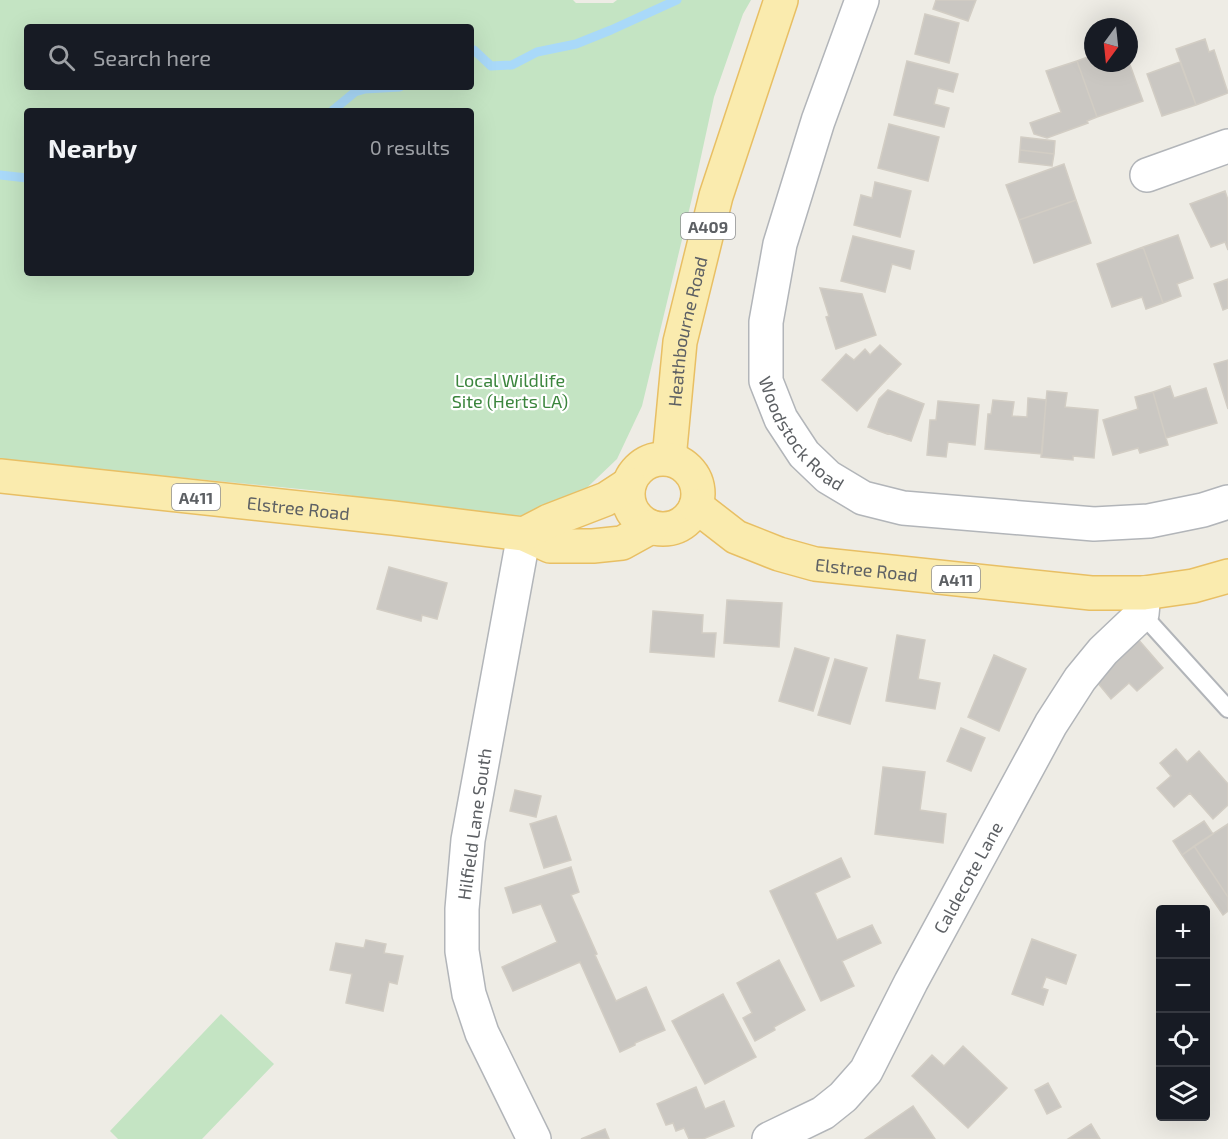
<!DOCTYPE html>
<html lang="en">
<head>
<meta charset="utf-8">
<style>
  body { margin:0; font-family:"Exo 2",sans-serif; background:#20242c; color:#f1f3f6 }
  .controls { position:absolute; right:18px; bottom:18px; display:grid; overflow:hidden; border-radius:6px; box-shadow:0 6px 24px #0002 }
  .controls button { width:54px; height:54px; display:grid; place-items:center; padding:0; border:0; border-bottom:2px solid #363941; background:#171b24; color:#f1f3f6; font:30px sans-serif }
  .compass { position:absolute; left:1084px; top:18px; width:54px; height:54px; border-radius:50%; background:#171b24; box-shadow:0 6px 24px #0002; rotate:195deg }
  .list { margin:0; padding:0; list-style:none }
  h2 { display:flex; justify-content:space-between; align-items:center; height:78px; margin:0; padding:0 24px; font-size:26px }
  h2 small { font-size:20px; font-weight:400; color:#9ea1a6 }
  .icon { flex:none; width:33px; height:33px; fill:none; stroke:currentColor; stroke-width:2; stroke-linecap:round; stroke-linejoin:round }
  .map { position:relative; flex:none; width:1228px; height:1139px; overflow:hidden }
  .search { position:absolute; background:#171b24; box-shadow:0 6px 24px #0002; left:24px; top:24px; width:450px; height:66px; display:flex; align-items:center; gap:15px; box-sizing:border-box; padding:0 21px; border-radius:6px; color:#9ea1a6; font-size:22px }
  .panel { position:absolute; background:#171b24; box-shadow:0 6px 24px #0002; left:24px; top:108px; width:450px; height:168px; border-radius:6px }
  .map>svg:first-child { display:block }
</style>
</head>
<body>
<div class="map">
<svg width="1228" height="1139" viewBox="0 0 1228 1139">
  <rect width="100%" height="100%" fill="#eeece5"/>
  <path fill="#c4e4c3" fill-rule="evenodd" d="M 0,0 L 573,0 L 576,3 L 613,3 L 617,0 L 751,0 L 743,14 L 714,97 L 692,198 L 642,406 L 617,459 L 573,501 L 515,517 L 425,507 L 320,491 L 0,460 ZM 27,27 L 471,27 L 471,87 L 27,87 ZM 27,111 L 471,111 L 471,273 L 27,273 Z
    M 221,1014 L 274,1064 L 202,1139 L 118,1139 L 110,1131 Z"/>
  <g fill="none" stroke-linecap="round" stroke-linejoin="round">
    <path stroke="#a9d9f9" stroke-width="9" d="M 471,49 L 474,50 L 491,66 L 512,65 L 537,52 L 576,44 L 611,30 L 677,0
      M 332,111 L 355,92 L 365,89 L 400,87
      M 0,175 L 27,178"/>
  </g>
  <path fill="#cac7c2" stroke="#d2cdc4" stroke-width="1.5" d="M 936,0 L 976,0 L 968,21 L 933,9 Z
    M 925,14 L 959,23 L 949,63 L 915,54 Z
    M 1205,39 L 1209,52 L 1214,50 L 1228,93 L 1196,105 L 1176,49 Z
    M 1093,55 L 1093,63 L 1129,63 L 1129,62 L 1143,101 L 1097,117 L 1077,61 Z
    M 907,61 L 958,74 L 953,92 L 938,88 L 934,104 L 949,108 L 944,127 L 894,115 Z
    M 1077,61 L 1097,117 L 1087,121 L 1088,123 L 1047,138 L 1034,134 L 1030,123 L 1061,112 L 1046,71 Z
    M 1180,62 L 1196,105 L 1162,116 L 1147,74 Z
    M 889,124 L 939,137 L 928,181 L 878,168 Z
    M 1021,137 L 1055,141 L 1054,154 L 1020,150 Z
    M 1020,150 L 1054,154 L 1052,166 L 1019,162 Z
    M 1064,164 L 1076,200 L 1019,220 L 1006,185 Z
    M 875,182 L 911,191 L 900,237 L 854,225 L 861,195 L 872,198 Z
    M 1225,191 L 1228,200 L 1228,250 L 1225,242 L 1211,247 L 1190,204 Z
    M 1076,200 L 1091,243 L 1034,263 L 1019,220 Z
    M 1178,235 L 1193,278 L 1177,284 L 1181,296 L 1163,303 L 1143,247 Z
    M 853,236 L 914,251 L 910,269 L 892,264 L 885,292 L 841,281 Z
    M 1143,247 L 1163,303 L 1146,309 L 1142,297 L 1112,307 L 1097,264 Z
    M 1228,279 L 1228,308 L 1223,310 L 1214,284 Z
    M 820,288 L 862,294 L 876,335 L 836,349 L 826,317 L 829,316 Z
    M 880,345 L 901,364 L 857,411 L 822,380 L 846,354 L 854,360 L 865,349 L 870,355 Z
    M 1228,360 L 1228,409 L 1214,364 Z
    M 1170,386 L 1174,398 L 1206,388 L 1217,423 L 1166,438 L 1153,392 Z
    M 888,390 L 924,404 L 911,441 L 887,433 L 887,434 L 868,427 L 879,399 Z
    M 1047,391 L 1067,393 L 1065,407 L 1098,410 L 1094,458 L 1073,456 L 1073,460 L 1041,457 Z
    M 1153,392 L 1168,445 L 1140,453 L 1138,448 L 1113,455 L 1103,420 L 1138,409 L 1135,397 Z
    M 1028,398 L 1046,400 L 1042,454 L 985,449 L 988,414 L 991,414 L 993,400 L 1014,402 L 1012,416 L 1027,417 Z
    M 938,401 L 979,405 L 975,445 L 948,442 L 946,457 L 927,455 L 930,420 L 936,420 Z
    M 389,567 L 447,583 L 437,619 L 422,615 L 421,621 L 377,609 Z
    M 727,600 L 782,603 L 779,647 L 724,643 Z
    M 653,611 L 703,615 L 702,633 L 716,633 L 714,657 L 650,652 Z
    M 897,635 L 925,640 L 918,679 L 940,683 L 935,709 L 886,701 Z
    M 1137,638 L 1163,668 L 1137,691 L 1129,683 L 1111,699 L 1097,682 L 1099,672 Z
    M 795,648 L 829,658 L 813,711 L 779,701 Z
    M 994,655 L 1026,669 L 999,731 L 968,717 Z
    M 835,659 L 867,668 L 850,724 L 818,715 Z
    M 961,728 L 985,738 L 971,771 L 947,761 Z
    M 1176,749 L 1187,762 L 1199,751 L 1228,784 L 1228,805 L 1213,819 L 1190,793 L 1174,807 L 1157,788 L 1171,776 L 1160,763 Z
    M 883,767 L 925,772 L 920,810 L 946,814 L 943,843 L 875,834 Z
    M 515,790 L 541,796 L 536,817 L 510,811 Z
    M 556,816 L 571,860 L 544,868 L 530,824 Z
    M 1204,821 L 1213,834 L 1182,855 L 1173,841 Z
    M 1228,824 L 1228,897 L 1194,846 Z
    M 1194,846 L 1228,897 L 1228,911 L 1223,915 L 1182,855 Z
    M 841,858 L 850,877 L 815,893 L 837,940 L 872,925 L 881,943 L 842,961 L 854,986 L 821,1001 L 770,891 Z
    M 571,867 L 579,892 L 571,895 L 597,954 L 595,955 L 616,1001 L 646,987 L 665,1030 L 635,1043 L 635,1045 L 620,1052 L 580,962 L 513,991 L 502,967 L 557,942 L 541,904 L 513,913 L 505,888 Z
    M 1032,939 L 1076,955 L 1066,984 L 1046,977 L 1042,988 L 1048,990 L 1043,1005 L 1012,994 Z
    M 366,940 L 386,944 L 384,953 L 403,956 L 397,984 L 389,982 L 383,1011 L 346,1003 L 352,974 L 330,970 L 336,943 L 364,948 Z
    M 779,960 L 805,1010 L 774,1027 L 775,1030 L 755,1041 L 743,1018 L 752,1013 L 737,983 Z
    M 723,994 L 756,1057 L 705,1084 L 672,1021 Z
    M 963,1046 L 1007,1088 L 968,1128 L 912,1076 L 932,1055 L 944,1066 Z
    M 1048,1083 L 1061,1107 L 1047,1114 L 1035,1090 Z
    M 696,1087 L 705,1109 L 724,1101 L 734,1126 L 703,1139 L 689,1139 L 684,1128 L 676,1131 L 673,1123 L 666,1125 L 657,1104 Z
    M 913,1106 L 935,1139 L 865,1139 Z
    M 1091,1124 L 1100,1139 L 1068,1139 Z
    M 605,1129 L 609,1139 L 581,1139 Z"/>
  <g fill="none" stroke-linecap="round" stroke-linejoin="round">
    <defs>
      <path id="lane" d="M 1142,614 L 1228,709"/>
      <g id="street">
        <path id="s1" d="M 862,0 L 818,121 L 780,244 L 766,322 L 766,381 L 781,419 L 804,454 L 828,477 L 863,498 L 903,508 L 1094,524 L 1149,521 L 1203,510 L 1228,502"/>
        <path d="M 1147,175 L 1228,146"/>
        <path d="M 524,534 L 468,840 L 462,909 L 462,951 L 469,994 L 482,1033 L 534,1139"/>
        <path id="s2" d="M 769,1139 L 823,1113 L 843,1097 L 866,1071 L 911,982 L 1051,724 L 1080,679 L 1103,651 L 1142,614 L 1144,593"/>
      </g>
      <g id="primary">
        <path id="s3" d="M 669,459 L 680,342 L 716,196 L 781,0"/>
        <circle cx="663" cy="494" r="35"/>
        <path id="s4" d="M 0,476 L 393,518 L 524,534 L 550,546 L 593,546 L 622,543 L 651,527"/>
        <path id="s5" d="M 696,506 L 736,537 L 779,554 L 815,564 L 1091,593 L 1144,593 L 1193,586 L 1228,576"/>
        <path d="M 524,534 L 549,521 L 606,499 L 629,484"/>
      </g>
    </defs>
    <use href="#lane" stroke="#b2b5b9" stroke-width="20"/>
    <use href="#street" stroke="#b2b5b9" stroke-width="36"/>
    <use href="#primary" stroke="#e8bf64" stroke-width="36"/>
    <use href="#lane" stroke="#fff" stroke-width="16"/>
    <use href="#street" stroke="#fff" stroke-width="33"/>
    <use href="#primary" stroke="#faebae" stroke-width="33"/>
  </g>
  <g text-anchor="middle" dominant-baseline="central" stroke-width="4.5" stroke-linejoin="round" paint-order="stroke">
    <g fill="#fff" stroke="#8e9092" stroke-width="1.5">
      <rect x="681" y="213" width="54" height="26" rx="4.5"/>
      <rect x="172" y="484" width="48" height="26" rx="4.5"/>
      <rect x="932" y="566" width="48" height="26" rx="4.5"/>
    </g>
    <g font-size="16" font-weight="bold" fill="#5d6064">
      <text x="708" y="226">A409</text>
      <text x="196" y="497">A411</text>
      <text x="956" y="579">A411</text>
    </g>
    <g font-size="18" fill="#5d6064" stroke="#fff">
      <text stroke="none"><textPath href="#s3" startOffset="129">Heathbourne Road</textPath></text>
      <text stroke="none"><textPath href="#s1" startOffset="460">Woodstock Road</textPath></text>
      <text stroke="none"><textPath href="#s4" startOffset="300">Elstree Road</textPath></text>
      <text stroke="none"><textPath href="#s5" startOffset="186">Elstree Road</textPath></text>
      <text transform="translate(474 824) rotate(-82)">Hilfield Lane South</text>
      <text stroke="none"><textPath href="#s2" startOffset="339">Caldecote Lane</textPath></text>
    </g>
    <g font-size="18" fill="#3b853d" stroke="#fff">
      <text x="510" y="380">Local Wildlife<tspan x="510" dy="21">Site (Herts LA)</tspan></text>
    </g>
  </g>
</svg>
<div class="controls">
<button>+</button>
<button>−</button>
<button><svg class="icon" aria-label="locate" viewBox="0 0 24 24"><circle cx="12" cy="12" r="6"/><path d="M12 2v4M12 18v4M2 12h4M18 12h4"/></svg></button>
<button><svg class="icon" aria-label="layers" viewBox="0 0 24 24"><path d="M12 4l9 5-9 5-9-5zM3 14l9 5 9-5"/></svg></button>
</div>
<svg class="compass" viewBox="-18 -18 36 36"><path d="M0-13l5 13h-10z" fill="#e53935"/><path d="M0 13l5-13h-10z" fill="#9ea1a6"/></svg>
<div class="search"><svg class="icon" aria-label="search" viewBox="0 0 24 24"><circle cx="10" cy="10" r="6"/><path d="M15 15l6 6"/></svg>Search here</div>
<section class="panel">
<h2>Nearby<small>0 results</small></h2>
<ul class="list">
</ul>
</section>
</div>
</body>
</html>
